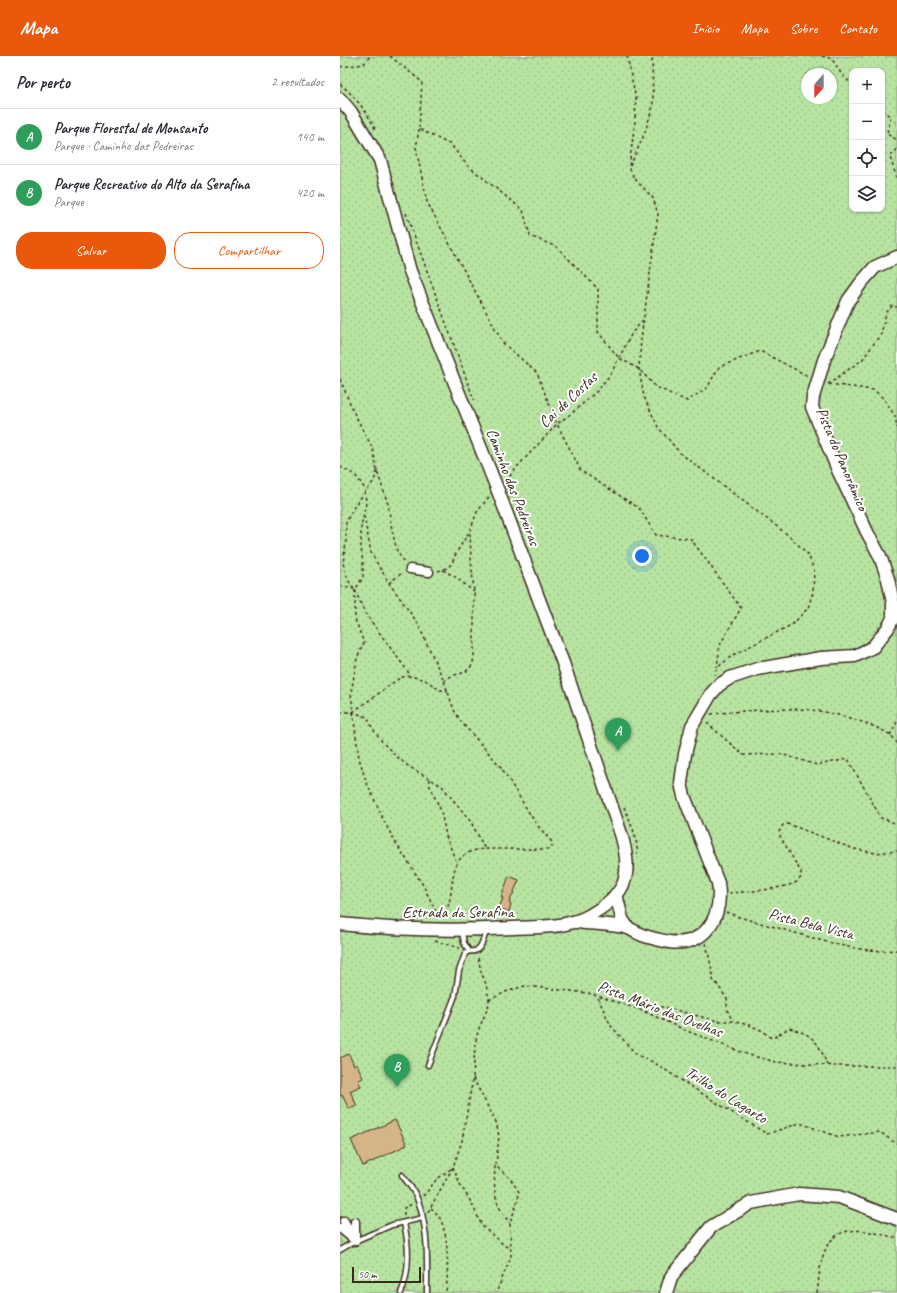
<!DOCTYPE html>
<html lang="pt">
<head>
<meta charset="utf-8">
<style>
  body { margin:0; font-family:Caveat,sans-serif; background:#f2f2f3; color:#2b2b33 }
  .controls { position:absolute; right:12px; top:12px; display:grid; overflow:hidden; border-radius:8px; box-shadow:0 1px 3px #0004 }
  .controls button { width:36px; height:36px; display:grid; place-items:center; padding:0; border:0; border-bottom:1px solid #e1e1e2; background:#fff; color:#2b2b33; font:20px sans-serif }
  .compass { position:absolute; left:461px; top:12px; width:36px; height:36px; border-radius:50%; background:#fff; box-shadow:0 1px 3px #0004; rotate:201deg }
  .scale { position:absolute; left:12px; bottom:10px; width:69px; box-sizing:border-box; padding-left:4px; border:2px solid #3b2a1e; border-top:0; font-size:11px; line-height:14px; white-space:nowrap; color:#3b2a1e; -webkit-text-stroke:3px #fff; paint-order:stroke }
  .you { position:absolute; left:302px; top:500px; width:14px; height:14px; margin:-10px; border:3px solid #fff; border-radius:50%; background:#1a73e8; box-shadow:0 0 0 6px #1a73e833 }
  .badge { display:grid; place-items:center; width:26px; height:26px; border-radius:50%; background:#ea580c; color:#fff; font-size:13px; font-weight:700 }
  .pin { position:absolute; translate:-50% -33px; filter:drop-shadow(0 1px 2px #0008) }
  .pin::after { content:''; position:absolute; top:21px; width:14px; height:12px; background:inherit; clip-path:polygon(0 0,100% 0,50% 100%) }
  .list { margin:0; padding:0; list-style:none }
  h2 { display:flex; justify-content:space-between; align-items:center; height:52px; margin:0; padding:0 16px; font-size:17px }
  h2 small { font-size:13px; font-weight:400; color:#7c7c81 }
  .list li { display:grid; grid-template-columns:26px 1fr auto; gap:12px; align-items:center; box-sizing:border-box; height:56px; padding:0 16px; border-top:1px solid #e1e1e2 }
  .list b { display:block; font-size:15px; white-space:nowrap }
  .list p { margin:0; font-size:13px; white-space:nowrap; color:#7c7c81 }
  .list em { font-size:13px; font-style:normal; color:#7c7c81 }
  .actions { display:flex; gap:8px; padding:12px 16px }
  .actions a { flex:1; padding:9px 0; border:1px solid #ea580c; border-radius:16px; text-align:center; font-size:14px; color:#ea580c }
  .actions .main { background:#ea580c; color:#fff }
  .icon { flex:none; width:22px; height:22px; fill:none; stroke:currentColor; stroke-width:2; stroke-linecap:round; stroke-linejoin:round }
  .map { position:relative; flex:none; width:557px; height:1237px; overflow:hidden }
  header { display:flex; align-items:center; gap:24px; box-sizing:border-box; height:56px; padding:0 20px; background:#ea580c; color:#fff }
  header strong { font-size:19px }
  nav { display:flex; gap:22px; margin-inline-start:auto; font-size:14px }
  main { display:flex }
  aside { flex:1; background:#fff }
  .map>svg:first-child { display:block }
</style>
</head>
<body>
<header>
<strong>Mapa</strong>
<nav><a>Início</a><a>Mapa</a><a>Sobre</a><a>Contato</a></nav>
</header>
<main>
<aside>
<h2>Por perto<small>2 resultados</small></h2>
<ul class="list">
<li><span class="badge" style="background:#2e9e5b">A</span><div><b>Parque Florestal de Monsanto</b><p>Parque · Caminho das Pedreiras</p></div><em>140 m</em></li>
<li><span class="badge" style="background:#2e9e5b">B</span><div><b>Parque Recreativo do Alto da Serafina</b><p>Parque</p></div><em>420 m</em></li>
</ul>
<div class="actions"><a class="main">Salvar</a><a>Compartilhar</a></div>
</aside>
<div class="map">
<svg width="557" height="1237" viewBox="0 0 557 1237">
  <defs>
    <pattern id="park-dots" width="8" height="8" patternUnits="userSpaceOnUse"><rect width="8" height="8" fill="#b8e4a2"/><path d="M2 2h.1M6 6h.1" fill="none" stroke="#9fc48b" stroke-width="1.8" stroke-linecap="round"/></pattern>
  </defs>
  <rect width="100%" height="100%" fill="#fff"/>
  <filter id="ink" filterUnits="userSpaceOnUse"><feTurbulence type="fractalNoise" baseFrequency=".025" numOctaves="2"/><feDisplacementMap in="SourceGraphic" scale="8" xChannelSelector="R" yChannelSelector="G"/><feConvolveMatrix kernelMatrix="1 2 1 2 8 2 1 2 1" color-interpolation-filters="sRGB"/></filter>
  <g filter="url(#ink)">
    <path fill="url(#park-dots)" stroke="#7a8760" fill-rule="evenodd" d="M 0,0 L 557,0 L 557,1237 L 0,1237 ZM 512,15 L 542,15 L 542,153 L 512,153 ZM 467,18 L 491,18 L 491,42 L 467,42 Z"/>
    <path fill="#d5b588" stroke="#3b2a1e" d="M 169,820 L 179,824 L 169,847 L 171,848 L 169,856 L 159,852 L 163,842 L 161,841 Z
      M 9,998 L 14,1010 L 17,1008 L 23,1022 L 18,1025 L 21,1030 L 10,1035 L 17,1050 L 9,1053 L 2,1039 L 0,1040 L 0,1002 Z
      M 55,1064 L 67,1089 L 23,1110 L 11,1084 Z"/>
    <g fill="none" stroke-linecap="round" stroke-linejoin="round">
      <defs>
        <path id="lane" d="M 122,876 L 124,887 L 129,895
          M 129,895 C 141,898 143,883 147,874
          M 88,1009 L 115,940 L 119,915 L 125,898 L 129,895
          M 62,1119 C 67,1126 74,1134 77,1142 C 89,1172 87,1205 87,1237
          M 0,1194 L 15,1185 L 52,1169 L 83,1162
          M 61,1237 C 70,1215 69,1189 64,1167"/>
        <path id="street" d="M 70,513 L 89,516
          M 4,1165 L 15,1185
          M 15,1166 L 15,1182
          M 0,1172 L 12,1182"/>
        <path id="secondary" d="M 0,43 L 11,56 L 40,104 L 70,215 L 158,435 L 223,607 L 281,778 C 286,795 291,818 280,834 C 271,847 249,862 233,866 C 214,872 193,871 173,872 C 115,875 57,874 0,868
          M 276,838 L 282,863 L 288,872
          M 236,866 C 252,868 274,868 288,872 C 293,874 297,877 302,879 C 310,882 320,884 329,886 C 366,891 383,860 378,827 L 344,740 L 341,727 L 345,698 L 352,670 L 371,638 L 379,629 L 390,622 L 417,613 L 481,602 L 515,600 L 533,591 L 548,572 L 553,562 L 553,547 L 548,523 L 540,500 L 527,476 L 498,414 L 472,351 L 473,341 L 484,304 L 508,245 L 521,227 L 535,211 L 557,201
          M 326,1237 L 331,1221 L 371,1171 L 411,1147 L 459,1138 L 499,1141 L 557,1163"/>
      </defs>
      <use href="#lane" stroke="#3b2a1e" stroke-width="7"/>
      <use href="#street" stroke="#3b2a1e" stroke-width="11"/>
      <use href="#secondary" stroke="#3b2a1e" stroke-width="15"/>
      <path stroke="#3b2a1e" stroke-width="1.5" stroke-dasharray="3 3" stroke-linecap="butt" d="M 50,0 L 82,26 L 79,73 L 111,89 L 127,109 L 183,154 L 190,180 L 217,191 L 258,233 L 258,276 L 279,302 L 299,313 L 316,331 L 347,345 L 367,332 L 379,311 L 420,295 L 468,320
        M 287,0 L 296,43 L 295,65 L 289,111 L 294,122 L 313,142 L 318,158 L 301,283 L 299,313 L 304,341 L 318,371 L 340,397 L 448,479 L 468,498 L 474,514 L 473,536 L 468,552 L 453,568 L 393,599 L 377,612 L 375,619
        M 482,0 L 492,3 L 502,19 L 512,28
        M 0,11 L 24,8 L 30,0
        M 0,28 C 15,40 28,57 36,75
        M 542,54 L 551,61 L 547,78 L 557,84
        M 79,73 L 76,92 L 87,146 L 163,287 L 197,317 L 217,368 L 241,415 L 299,452 L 316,479 L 351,483 L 401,552 L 380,589 L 377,611
        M 557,93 L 550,101 L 557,123
        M 290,110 L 304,79 L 313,50 L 312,0
        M 66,157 L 134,344
        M 0,323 L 14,357 L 33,393 L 37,415 L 48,448 L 52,474 L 57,495 L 64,507
        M 488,328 L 522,304 L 541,278 L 546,257 L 552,250 L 557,251
        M 489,328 L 534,334 L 544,343 L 555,360 L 557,372
        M 0,411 L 14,418 L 23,429 L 25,436 L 26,447 L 21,471 L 21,492 L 23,507 L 23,521 L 15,534 L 15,563 L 24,587 L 17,602 L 11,637 L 16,681 L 19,702 L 26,725 L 44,765 L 54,784 L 83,829 L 99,862
        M 37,415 L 34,425 L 15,449 L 6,466 L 6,486 L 3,507 L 8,524 L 15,534 L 25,557 L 71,620
        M 166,425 L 177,411 L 217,368 L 236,354 L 257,335 L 270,319 L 292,277 L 303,264
        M 24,460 L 31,497 L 49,527 L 77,566 L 104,625 L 114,654 L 122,667 L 161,711 L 196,768 L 212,786 L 212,791 L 207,793 L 145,793 C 98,796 122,838 101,863
        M 103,514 L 117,522 L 134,536
        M 98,515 C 114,511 111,506 118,494 C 122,487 126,481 130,475
        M 49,527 L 63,516
        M 0,530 L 14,533
        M 104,625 C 116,613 129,624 134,602 L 134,536 L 131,503 L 130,475 L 137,456 L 149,441
        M 0,656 L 13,656 L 27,661 L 33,673 L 43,687 L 55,699 L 68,710 L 102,730 L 131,766 L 145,793
        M 13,656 L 61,621 L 71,620 L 85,624 L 100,634 L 108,635
        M 371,658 C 400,655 429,653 457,653 C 482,653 528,665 549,678 C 552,680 555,684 557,687
        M 367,667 L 403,699 L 441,698 L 477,709 L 508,703 L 541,762 L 557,768
        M 550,679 L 557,666
        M 90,723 L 89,728 L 101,755 L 106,780 L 117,808
        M 284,751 C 290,766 298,781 297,798
        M 389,837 C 404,836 448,833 458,825 C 461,822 461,820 461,816 L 440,780 L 439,776 L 443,769 L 448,768 L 514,793 L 536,797 L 557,795
        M 386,856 C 405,864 426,868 445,874 C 481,884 520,898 557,894
        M 95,885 L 120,892
        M 366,887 L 373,919 L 373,924 L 377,928 L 387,943 L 387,952 L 392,965
        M 258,942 L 271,970 L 297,999 L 313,1006 L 369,1042 L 427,1078 L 460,1067 L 499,1081 L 540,1076 L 557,1088
        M 149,944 L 168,935 L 185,930 L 248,937 L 301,954 L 347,975 L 409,999 L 436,1006 L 497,1010 L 557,1010
        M 305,957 L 310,951 L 324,951 L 377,965 L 392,965 L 409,969 L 421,974 L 430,981 L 433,982 L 449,972 C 474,979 478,985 487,1009
        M 133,1022 L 156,1066 L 159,1080 L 156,1108 L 158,1112 L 170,1122 L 179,1136 L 178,1144 L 170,1167 L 171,1201 L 156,1237
        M 155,1110 C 154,1135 153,1147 170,1167
        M 113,1111 L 121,1130 L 131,1146 L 142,1170 L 165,1190 L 170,1192
        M 83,1140 L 87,1136 L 96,1124 L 112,1112
        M 91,1152 C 96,1156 100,1161 102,1167 C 109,1185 108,1218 106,1237
        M 88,1156 L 113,1111 L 122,1085 L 133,1022 L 135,989 L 138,975 L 148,951 L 149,944 L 146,928 L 141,916 L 138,901
        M 64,1159 L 64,1152 L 72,1148
        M 477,1237 C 479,1225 479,1212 483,1200 C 495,1162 529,1176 557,1182"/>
      <use href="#lane" stroke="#fff" stroke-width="4"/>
      <use href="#street" stroke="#fff" stroke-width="8"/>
      <use href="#secondary" stroke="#fff" stroke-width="12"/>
    </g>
  </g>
  <g text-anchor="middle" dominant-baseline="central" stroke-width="4" stroke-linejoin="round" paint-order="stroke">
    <g font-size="16" fill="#3b2a1e" stroke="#fff">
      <text transform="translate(228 344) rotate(-43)">Cai de Costas</text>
      <text transform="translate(502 403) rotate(67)">Pista do Panorâmico</text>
      <text transform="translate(173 431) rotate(69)">Caminho das Pedreiras</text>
      <text x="118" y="856">Estrada da Serafina</text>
      <text transform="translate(471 868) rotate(14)">Pista Bela Vista</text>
      <text transform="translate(320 953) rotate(21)">Pista Mário das Ovelhas</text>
      <text transform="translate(386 1039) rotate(32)">Trilho do Lagarto</text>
    </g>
  </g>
</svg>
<div class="controls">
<button>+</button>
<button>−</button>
<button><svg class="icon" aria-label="locate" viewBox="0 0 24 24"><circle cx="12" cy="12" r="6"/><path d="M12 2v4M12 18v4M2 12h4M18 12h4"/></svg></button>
<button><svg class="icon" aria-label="layers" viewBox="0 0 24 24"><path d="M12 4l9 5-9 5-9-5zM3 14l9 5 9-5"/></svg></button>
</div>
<svg class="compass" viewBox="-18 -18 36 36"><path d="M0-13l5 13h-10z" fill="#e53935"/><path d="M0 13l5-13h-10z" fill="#7c7c81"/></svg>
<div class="scale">50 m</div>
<div class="you"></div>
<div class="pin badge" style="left:278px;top:695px;background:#2e9e5b">A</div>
<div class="pin badge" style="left:57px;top:1031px;background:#2e9e5b">B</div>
</div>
</main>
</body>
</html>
